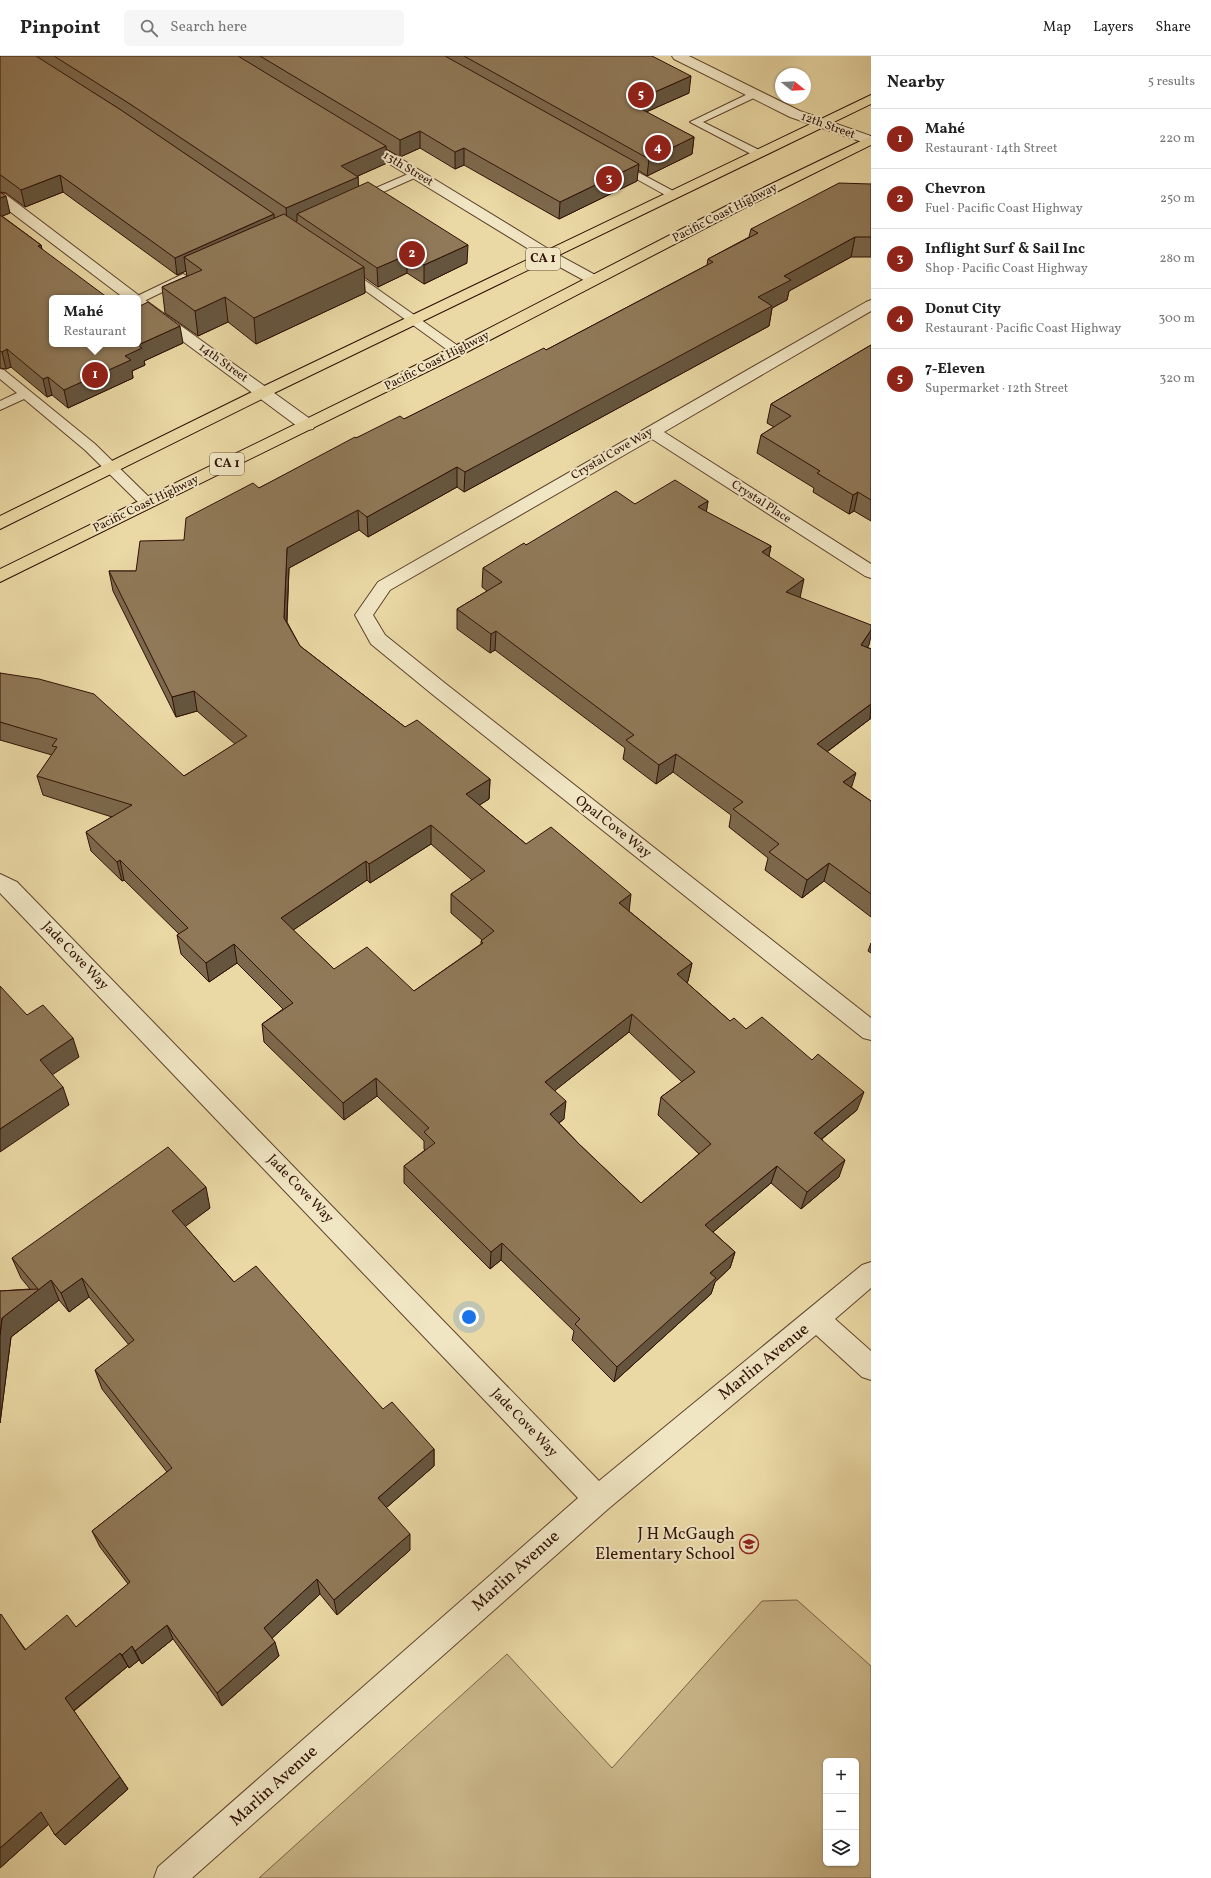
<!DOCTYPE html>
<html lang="en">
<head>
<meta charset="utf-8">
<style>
  body { margin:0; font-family:Vollkorn,serif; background:#f6f6f6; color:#222 }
  .controls { position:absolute; right:12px; bottom:12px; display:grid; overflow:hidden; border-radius:6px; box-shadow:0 1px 3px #0004 }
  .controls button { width:36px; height:36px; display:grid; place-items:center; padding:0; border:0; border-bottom:1px solid #e0e0e0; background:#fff; color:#222; font:20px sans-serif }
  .compass { position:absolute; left:775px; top:12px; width:36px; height:36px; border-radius:50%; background:#fff; box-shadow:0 1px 3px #0004; rotate:108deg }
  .you { position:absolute; left:469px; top:1261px; width:14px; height:14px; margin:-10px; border:3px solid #fff; border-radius:50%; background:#1a73e8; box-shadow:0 0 0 6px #1a73e833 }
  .badge { display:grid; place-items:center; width:26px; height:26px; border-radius:50%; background:#8f2418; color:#fff; font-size:13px; font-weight:700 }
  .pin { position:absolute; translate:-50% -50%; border:2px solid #fff; box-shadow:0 1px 4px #0006 }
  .popup { position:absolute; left:49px; top:239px; width:92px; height:52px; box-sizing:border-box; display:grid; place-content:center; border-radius:6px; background:#fff; filter:drop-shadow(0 1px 3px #0005); font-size:13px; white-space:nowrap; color:#767676 }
  .popup b { font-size:15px; color:#222 }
  .popup::after { content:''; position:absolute; left:50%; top:100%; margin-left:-8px; border:8px solid transparent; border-top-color:#fff }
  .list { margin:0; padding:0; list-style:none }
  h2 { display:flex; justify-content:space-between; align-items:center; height:52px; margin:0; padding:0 16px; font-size:17px }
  h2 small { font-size:13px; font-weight:400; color:#767676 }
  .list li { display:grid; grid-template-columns:26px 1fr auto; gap:12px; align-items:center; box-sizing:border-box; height:60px; padding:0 16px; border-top:1px solid #e0e0e0 }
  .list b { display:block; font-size:15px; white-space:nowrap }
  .list p { margin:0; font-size:13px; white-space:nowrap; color:#767676 }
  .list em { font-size:13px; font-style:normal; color:#767676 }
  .icon { flex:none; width:22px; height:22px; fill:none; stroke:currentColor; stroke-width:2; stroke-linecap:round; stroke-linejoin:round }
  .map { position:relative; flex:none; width:871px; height:1822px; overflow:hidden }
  header { display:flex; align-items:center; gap:24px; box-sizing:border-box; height:56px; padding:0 20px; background:#fff; border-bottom:1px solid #e0e0e0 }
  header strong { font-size:19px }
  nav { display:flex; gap:22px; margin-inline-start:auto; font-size:14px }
  .search { width:280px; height:36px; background:#f6f6f6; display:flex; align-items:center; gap:10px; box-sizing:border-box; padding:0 14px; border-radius:6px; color:#767676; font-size:15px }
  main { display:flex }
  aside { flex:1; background:#fff }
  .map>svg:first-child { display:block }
</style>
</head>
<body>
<header>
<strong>Pinpoint</strong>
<div class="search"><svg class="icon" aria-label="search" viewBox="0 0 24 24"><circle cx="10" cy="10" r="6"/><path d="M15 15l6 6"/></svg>Search here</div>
<nav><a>Map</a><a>Layers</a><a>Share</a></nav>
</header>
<main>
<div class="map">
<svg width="871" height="1822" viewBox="0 0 871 1822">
  <rect width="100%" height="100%" fill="#ead9a5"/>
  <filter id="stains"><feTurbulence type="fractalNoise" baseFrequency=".005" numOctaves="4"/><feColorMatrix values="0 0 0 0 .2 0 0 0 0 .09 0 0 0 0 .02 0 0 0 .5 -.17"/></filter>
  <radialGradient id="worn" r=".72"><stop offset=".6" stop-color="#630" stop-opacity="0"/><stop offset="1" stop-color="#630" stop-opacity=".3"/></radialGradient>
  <path fill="#cab78a" stroke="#7c6448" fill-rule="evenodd" d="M 797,1544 L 871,1610 L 871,1822 L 259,1822 L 507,1598 L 612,1712 L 762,1545 ZM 826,1705 L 856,1705 L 856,1807 L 826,1807 Z"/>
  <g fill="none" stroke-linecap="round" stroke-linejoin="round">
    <defs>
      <path id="service" d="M 754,35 L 758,36 L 759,38 L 758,40 L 703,66 L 761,95 L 762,97 L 761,99 L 753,99 L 690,66 Z
        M 617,105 L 675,136 L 677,138 L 671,141 L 667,140 L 613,110 L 612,108 Z
        M 415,115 L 420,118 L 419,120 L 363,145 L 359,146 L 353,143 L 355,141 Z
        M 345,211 L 349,213 L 461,292 L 463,295 L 461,298 L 453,298 L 341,217 L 339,215 Z
        M 183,218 L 187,220 L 189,222 L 187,224 L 142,246 L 138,247 L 138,242 L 133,242 Z
        M 0,313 L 4,314 L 95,388 L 152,444 L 154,447 L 152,450 L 142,450 L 85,394 L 24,343 L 0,354 L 0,345 L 17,337 L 0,323 Z"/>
      <path id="minor" d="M 362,81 L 367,82 L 555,197 L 599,221 L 602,224 L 599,227 L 589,227 L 545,203 L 357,88 L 355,85 L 357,82 Z
        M 0,137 L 5,138 L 141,241 L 313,365 L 315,369 L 313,373 L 307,374 L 301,373 L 138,252 L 138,242 L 124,242 L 0,148 Z
        M 871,244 L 871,255 L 664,376 L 871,508 L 871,522 L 865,520 L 652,383 L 390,534 L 373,559 L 385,579 L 446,628 L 871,962 L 871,984 L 863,982 L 432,638 L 371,588 L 355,559 L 378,526 L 866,246 Z
        M 0,818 L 17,826 L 599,1425 L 862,1209 L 871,1206 L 871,1232 L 835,1263 L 871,1295 L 871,1324 L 862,1321 L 816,1279 L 608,1453 L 192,1822 L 154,1822 L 158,1811 L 578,1442 L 0,837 Z"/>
      <path id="tertiary" d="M 672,0 L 689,0 L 800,55 L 871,80 L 871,89 L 790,61 L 674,3 Z"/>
      <path id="trunk" d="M 871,39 L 871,48 L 270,339 L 0,473 L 0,460 L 258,333 Z
        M 871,80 L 871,89 L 746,151 L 463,298 L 0,526 L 0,513 L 451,292 L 736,145 Z"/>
    </defs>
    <use href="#service" stroke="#5e422d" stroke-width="2"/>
    <use href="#minor" stroke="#5e422d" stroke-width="2"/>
    <use href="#tertiary" stroke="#5e422d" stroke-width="2"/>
    <use href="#trunk" stroke="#2f1005" stroke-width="2"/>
    <use href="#service" fill="#f1e6c4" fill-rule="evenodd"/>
    <use href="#minor" fill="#f1e6c4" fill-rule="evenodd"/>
    <use href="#tertiary" fill="#f1e6c4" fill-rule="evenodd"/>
    <use href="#trunk" fill="#ead9a5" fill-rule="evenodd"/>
  </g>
  <path fill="#7c684c" stroke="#2f1005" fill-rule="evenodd" d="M 0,0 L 652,0 L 689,37 L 646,56 L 694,81 L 692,98 L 647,120 L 638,114 L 637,125 L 559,163 L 464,109 L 455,113 L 420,92 L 400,101 L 386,93 L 387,107 L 358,120 L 358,131 L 467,207 L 424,228 L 407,217 L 378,231 L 364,221 L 365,237 L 256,288 L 228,266 L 198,280 L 165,257 L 162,231 L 187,220 L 186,215 L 177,219 L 63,136 L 25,151 L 6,137 L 1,136 L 10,157 L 2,160 L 41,189 L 52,242 L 183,287 L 144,305 L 145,309 L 132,315 L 133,322 L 68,352 L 52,339 L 47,341 L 11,311 L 6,313 L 0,312 Z
    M 871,128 L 871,201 L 851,201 L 789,235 L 787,244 L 772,252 L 769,270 L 464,436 L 457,431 L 368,481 L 359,474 L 289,512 L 287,566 L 300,590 L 405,671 L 490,723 L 489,743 L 479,749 L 526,788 L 629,855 L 692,907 L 688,925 L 687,927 L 730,965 L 746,973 L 857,1054 L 822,1083 L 839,1121 L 801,1153 L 771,1127 L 713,1176 L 735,1196 L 730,1212 L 715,1226 L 711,1238 L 614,1326 L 572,1284 L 574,1275 L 501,1204 L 490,1213 L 404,1127 L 404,1110 L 425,1094 L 424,1093 L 424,1085 L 377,1040 L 344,1064 L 264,986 L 262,968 L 283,953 L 237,907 L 209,926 L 181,898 L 177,879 L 179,878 L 124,824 L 122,825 L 91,795 L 86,776 L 112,761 L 43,739 L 37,720 L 52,699 L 0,684 L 0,617 L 184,720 L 235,688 L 197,655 L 176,661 L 113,535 L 109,515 L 136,515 L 184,484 L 259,432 L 356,382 L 404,363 L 546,294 L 707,209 L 708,203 L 749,181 L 751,173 ZM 431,788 L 472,824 L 451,838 L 451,857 L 482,884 L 481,885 L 481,888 L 414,935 L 334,913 L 293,874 L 367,824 L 370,827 ZM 629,976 L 682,1026 L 661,1041 L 658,1059 L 699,1098 L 641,1147 L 579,1088 L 559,1067 L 564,1063 L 554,1035 Z
    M 871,289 L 871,465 L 854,455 L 849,458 L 813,436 L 814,432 L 757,397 L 761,379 L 774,371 L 767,367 L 771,348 Z
    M 708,445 L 706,456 L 771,490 L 769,500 L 800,542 L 869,589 L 867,591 L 871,593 L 871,663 L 870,663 L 827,696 L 851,731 L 871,745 L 871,861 L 824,825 L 802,842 L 765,814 L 768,802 L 729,771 L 731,759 L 673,716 L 656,728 L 623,703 L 625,692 L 495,594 L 490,597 L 457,573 L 457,553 L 487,535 L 482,531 L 483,512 L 526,489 L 635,448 Z
    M 871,887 L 871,897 L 868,895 Z
    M 210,1152 L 185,1170 L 234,1226 L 383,1353 L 434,1393 L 434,1410 L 386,1452 L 410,1494 L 337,1559 L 320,1538 L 272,1582 L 279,1600 L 222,1650 L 173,1583 L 142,1608 L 139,1604 L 129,1612 L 128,1610 L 74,1655 L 128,1733 L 65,1789 L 55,1779 L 49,1768 L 0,1812 L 0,1559 L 26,1594 L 76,1571 L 128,1528 L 100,1491 L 92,1475 L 167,1416 L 102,1333 L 95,1314 L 129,1289 L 89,1241 L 69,1256 L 59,1244 L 11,1281 L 0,1367 L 0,1235 L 30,1233 L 21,1222 L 12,1202 Z"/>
  <path fill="#65553e" stroke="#2f1005" d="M 691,20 L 689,37 L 628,64 L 630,47 Z
    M 420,75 L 420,92 L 400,101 L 400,84 Z
    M 694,81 L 692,98 L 647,120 L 649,103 Z
    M 386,90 L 387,107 L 342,127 L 341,110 Z
    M 464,92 L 464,109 L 455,113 L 455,96 Z
    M 639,108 L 637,125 L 559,163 L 560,146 Z
    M 60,119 L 63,136 L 25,151 L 21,134 Z
    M 358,121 L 359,138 L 297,158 L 297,165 L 287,169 L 286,152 Z
    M 6,140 L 10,157 L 0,161 L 0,142 Z
    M 274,158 L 275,175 L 184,201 L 186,215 L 177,219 L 175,202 Z
    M 855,181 L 851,201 L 789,235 L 787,244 L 772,252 L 769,270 L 464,436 L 465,416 L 758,241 L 784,220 Z
    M 41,189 L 45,206 L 38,190 Z
    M 468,189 L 467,207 L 424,228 L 424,209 Z
    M 407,199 L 407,217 L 378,231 L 377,212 Z
    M 364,211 L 365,237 L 256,288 L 254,262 Z
    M 225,241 L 228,266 L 198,280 L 195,255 Z
    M 180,270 L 183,287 L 144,305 L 145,309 L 132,315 L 133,322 L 68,352 L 64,334 L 125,300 L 138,289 Z
    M 7,293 L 11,311 L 6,313 L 2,296 Z
    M 48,321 L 52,339 L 47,341 L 43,323 Z
    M 457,411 L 457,431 L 368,481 L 367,461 Z
    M 858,436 L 854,455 L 849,458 L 853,439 Z
    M 708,445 L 705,465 L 698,451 Z
    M 358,454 L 359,474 L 289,512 L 286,582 L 284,562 L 287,492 Z
    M 771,490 L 767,509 L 762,496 Z
    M 804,523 L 800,542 L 786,536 Z
    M 871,574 L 871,580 L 869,589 L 856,608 L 861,589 Z
    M 496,575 L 495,594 L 490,597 L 491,578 Z
    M 194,635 L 197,655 L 176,661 L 172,641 Z
    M 871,648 L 870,663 L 812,707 L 817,688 Z
    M 676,698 L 673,716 L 656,728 L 659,709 Z
    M 856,717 L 850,736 L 843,726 Z
    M 490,723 L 489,743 L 466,758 L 466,738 Z
    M 431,769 L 431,788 L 370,827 L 369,808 Z
    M 120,804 L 124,824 L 122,825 L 117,806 Z
    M 366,805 L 367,824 L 283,881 L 281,862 Z
    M 829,807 L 824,825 L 802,842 L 807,824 Z
    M 631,838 L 629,857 L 619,847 Z
    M 234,888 L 237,907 L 209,926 L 206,907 Z
    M 692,907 L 688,925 L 674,937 L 677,918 Z
    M 632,958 L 629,976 L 543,1044 L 545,1026 Z
    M 73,982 L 79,1001 L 46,1023 L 40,1004 Z
    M 376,1022 L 377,1040 L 344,1064 L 343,1047 Z
    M 63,1031 L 69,1049 L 0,1096 L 0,1073 Z
    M 864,1036 L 857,1054 L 808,1094 L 814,1077 Z
    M 566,1045 L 564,1063 L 548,1075 L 550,1058 Z
    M 845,1104 L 839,1121 L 801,1153 L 807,1136 Z
    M 777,1110 L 771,1127 L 701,1186 L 705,1169 Z
    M 206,1131 L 210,1152 L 178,1176 L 172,1155 Z
    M 502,1187 L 501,1204 L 490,1213 L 491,1196 Z
    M 735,1196 L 730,1212 L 715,1226 L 711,1238 L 614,1326 L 617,1311 L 710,1217 Z
    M 82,1222 L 89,1241 L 69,1256 L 61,1237 Z
    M 51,1224 L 59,1244 L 11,1281 L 0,1367 L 0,1279 L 2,1262 Z
    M 434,1393 L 434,1410 L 379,1458 L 378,1442 Z
    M 410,1478 L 410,1494 L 337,1559 L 334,1544 Z
    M 317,1523 L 320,1538 L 268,1586 L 264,1572 Z
    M 167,1569 L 173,1583 L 142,1608 L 135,1595 Z
    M 275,1586 L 279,1600 L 222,1650 L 217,1637 Z
    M 132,1590 L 139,1604 L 129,1612 L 122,1599 Z
    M 120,1597 L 128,1610 L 73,1655 L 65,1642 Z
    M 120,1721 L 128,1733 L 65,1789 L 55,1779 Z
    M 41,1756 L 50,1767 L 0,1812 L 0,1792 Z"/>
  <path fill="#907958" stroke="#2f1005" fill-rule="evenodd" d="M 0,0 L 36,0 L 121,54 L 274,158 L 175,202 L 60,119 L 21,134 L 2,120 L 0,119 Z
    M 54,0 L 238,0 L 386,90 L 341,110 L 358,121 L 286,152 L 130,48 Z
    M 260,0 L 445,0 L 639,108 L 560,146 L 464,92 L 455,96 L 420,75 L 400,84 Z
    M 464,0 L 652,0 L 691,20 L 630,47 L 694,81 L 649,103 Z
    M 368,126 L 468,189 L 424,209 L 407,199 L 377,212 L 297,158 Z
    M 839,127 L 871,128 L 871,181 L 855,181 L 784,220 L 791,224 L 758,241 L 772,250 L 465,416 L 457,411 L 367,461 L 358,454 L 287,492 L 284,562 L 300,590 L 405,671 L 417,664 L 490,723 L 466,738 L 526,788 L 551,771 L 631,838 L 619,847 L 692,907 L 677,918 L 730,965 L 734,962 L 746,973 L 762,961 L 812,1004 L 818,998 L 864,1036 L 814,1077 L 845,1104 L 807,1136 L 777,1110 L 705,1169 L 735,1196 L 710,1217 L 716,1222 L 617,1311 L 575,1268 L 580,1263 L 502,1187 L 491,1196 L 404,1110 L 435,1087 L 424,1076 L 429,1072 L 376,1022 L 343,1047 L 262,968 L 293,947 L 234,888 L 206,907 L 177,879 L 188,872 L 120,804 L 117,806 L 86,776 L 132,749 L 37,720 L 57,691 L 52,690 L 57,683 L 0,666 L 0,617 L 39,623 L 94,638 L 184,720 L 247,680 L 194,635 L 172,641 L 109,515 L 136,515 L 140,485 L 184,484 L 186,462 L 253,427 L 259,432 L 355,381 L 356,382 L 400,360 L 404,363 L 544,292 L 546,294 L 713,206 L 708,203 L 758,177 L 751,173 ZM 431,769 L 485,815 L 451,838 L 494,875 L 481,885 L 483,887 L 414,935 L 367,891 L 334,913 L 281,862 L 366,805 L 369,808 ZM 632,958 L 695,1016 L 661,1041 L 711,1088 L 641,1147 L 579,1088 L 550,1058 L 566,1045 L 545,1026 Z
    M 0,136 L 6,140 L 0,142 Z
    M 284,158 L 364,211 L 254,262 L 225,241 L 195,255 L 162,231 L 202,214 L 184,201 Z
    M 0,159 L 41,189 L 38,190 L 108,242 L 52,242 L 52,288 L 138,288 L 138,251 L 148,246 L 180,270 L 138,289 L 142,292 L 125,300 L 131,304 L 64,334 L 48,321 L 43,323 L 7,293 L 2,296 L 0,295 Z
    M 871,289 L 871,444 L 858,436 L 853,439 L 817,417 L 820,415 L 761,379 L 791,360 L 771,348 Z
    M 675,424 L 708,445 L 698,451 L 771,490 L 762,496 L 804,523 L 786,536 L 871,569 L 871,574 L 861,589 L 871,593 L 871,648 L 817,688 L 856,717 L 843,726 L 871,745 L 871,838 L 829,807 L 807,824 L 769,796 L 779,788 L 733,753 L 743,746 L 676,698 L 659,709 L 626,684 L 634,679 L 496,575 L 491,578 L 457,553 L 502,526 L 483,512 L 524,487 L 526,489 L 616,435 L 635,448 Z
    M 0,930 L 27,959 L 43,949 L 73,982 L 40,1004 L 63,1031 L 0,1073 Z
    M 168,1091 L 206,1131 L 172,1155 L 234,1226 L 256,1210 L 383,1353 L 392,1346 L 434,1393 L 378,1442 L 410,1478 L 334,1544 L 317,1523 L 264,1572 L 275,1586 L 217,1637 L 167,1569 L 135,1595 L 132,1590 L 122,1599 L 120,1597 L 65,1642 L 120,1721 L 55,1779 L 41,1756 L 0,1792 L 0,1559 L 1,1558 L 25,1594 L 67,1559 L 76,1571 L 130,1526 L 92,1475 L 172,1412 L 95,1314 L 134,1284 L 82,1222 L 61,1237 L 51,1224 L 2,1262 L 0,1279 L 0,1235 L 38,1233 L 12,1202 Z"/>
  <defs>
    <symbol id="school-ring" viewBox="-11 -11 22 22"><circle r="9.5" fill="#f1e6c4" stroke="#8f2418" stroke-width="1.5"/><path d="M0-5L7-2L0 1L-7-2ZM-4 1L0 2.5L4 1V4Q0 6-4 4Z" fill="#8f2418"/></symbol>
  </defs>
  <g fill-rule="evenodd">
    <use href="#school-ring" x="738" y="1477" width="22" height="22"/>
  </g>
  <g text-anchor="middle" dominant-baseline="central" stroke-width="4" stroke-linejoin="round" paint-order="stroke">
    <g font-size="12" fill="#2f1005" stroke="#f1e6c4">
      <text transform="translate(828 70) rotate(20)">12th Street</text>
      <text transform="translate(408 113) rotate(31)">13th Street</text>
      <text transform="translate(725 157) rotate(-27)">Pacific Coast Highway</text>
      <text transform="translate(437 305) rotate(-27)">Pacific Coast Highway</text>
      <text transform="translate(223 307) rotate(36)">14th Street</text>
      <text transform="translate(612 398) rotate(-30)">Crystal Cove Way</text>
      <text transform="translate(761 446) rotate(33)">Crystal Place</text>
      <text transform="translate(146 448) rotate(-26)">Pacific Coast Highway</text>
    </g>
    <g fill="#f1e6c4" stroke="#69503e" stroke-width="1">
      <rect x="526" y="192" width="34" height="22" rx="3"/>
      <rect x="210" y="397" width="34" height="22" rx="3"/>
    </g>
    <g font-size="13" font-weight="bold" fill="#2f1005">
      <text x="543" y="203">CA 1</text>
      <text x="227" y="408">CA 1</text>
    </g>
    <g font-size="14" fill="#2f1005" stroke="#f1e6c4">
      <text transform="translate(613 771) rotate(38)">Opal Cove Way</text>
      <text transform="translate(75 900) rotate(46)">Jade Cove Way</text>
      <text transform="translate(300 1133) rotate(46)">Jade Cove Way</text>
      <text transform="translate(524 1367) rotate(46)">Jade Cove Way</text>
    </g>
    <g font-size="17" fill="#2f1005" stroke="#f1e6c4">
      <text transform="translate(764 1306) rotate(-39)">Marlin Avenue</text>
      <text transform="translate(516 1515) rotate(-42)">Marlin Avenue</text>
      <text transform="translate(274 1730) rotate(-42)">Marlin Avenue</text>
    </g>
    <g font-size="17" fill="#2f1005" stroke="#f1e6c4" text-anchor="end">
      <text x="735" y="1478">J H McGaugh<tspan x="735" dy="20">Elementary School</tspan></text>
    </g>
  </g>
  <rect width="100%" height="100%" filter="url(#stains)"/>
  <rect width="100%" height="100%" fill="url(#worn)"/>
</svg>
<div class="controls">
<button>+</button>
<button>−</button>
<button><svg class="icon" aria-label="layers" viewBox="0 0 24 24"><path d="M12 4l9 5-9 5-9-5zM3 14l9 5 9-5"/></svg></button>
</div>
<svg class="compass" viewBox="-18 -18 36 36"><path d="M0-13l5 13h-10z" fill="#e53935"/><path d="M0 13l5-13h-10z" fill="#767676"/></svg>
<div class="you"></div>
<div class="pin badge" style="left:95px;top:319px">1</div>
<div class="popup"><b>Mahé</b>Restaurant</div>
<div class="pin badge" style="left:412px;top:198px">2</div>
<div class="pin badge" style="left:609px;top:123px">3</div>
<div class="pin badge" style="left:658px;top:92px">4</div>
<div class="pin badge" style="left:641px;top:39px">5</div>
</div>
<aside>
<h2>Nearby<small>5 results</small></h2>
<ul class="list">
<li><span class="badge">1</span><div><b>Mahé</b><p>Restaurant · 14th Street</p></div><em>220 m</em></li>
<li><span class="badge">2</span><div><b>Chevron</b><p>Fuel · Pacific Coast Highway</p></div><em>250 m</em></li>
<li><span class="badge">3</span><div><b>Inflight Surf &amp; Sail Inc</b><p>Shop · Pacific Coast Highway</p></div><em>280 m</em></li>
<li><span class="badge">4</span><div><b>Donut City</b><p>Restaurant · Pacific Coast Highway</p></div><em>300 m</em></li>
<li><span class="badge">5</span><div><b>7-Eleven</b><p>Supermarket · 12th Street</p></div><em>320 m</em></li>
</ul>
</aside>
</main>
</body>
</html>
